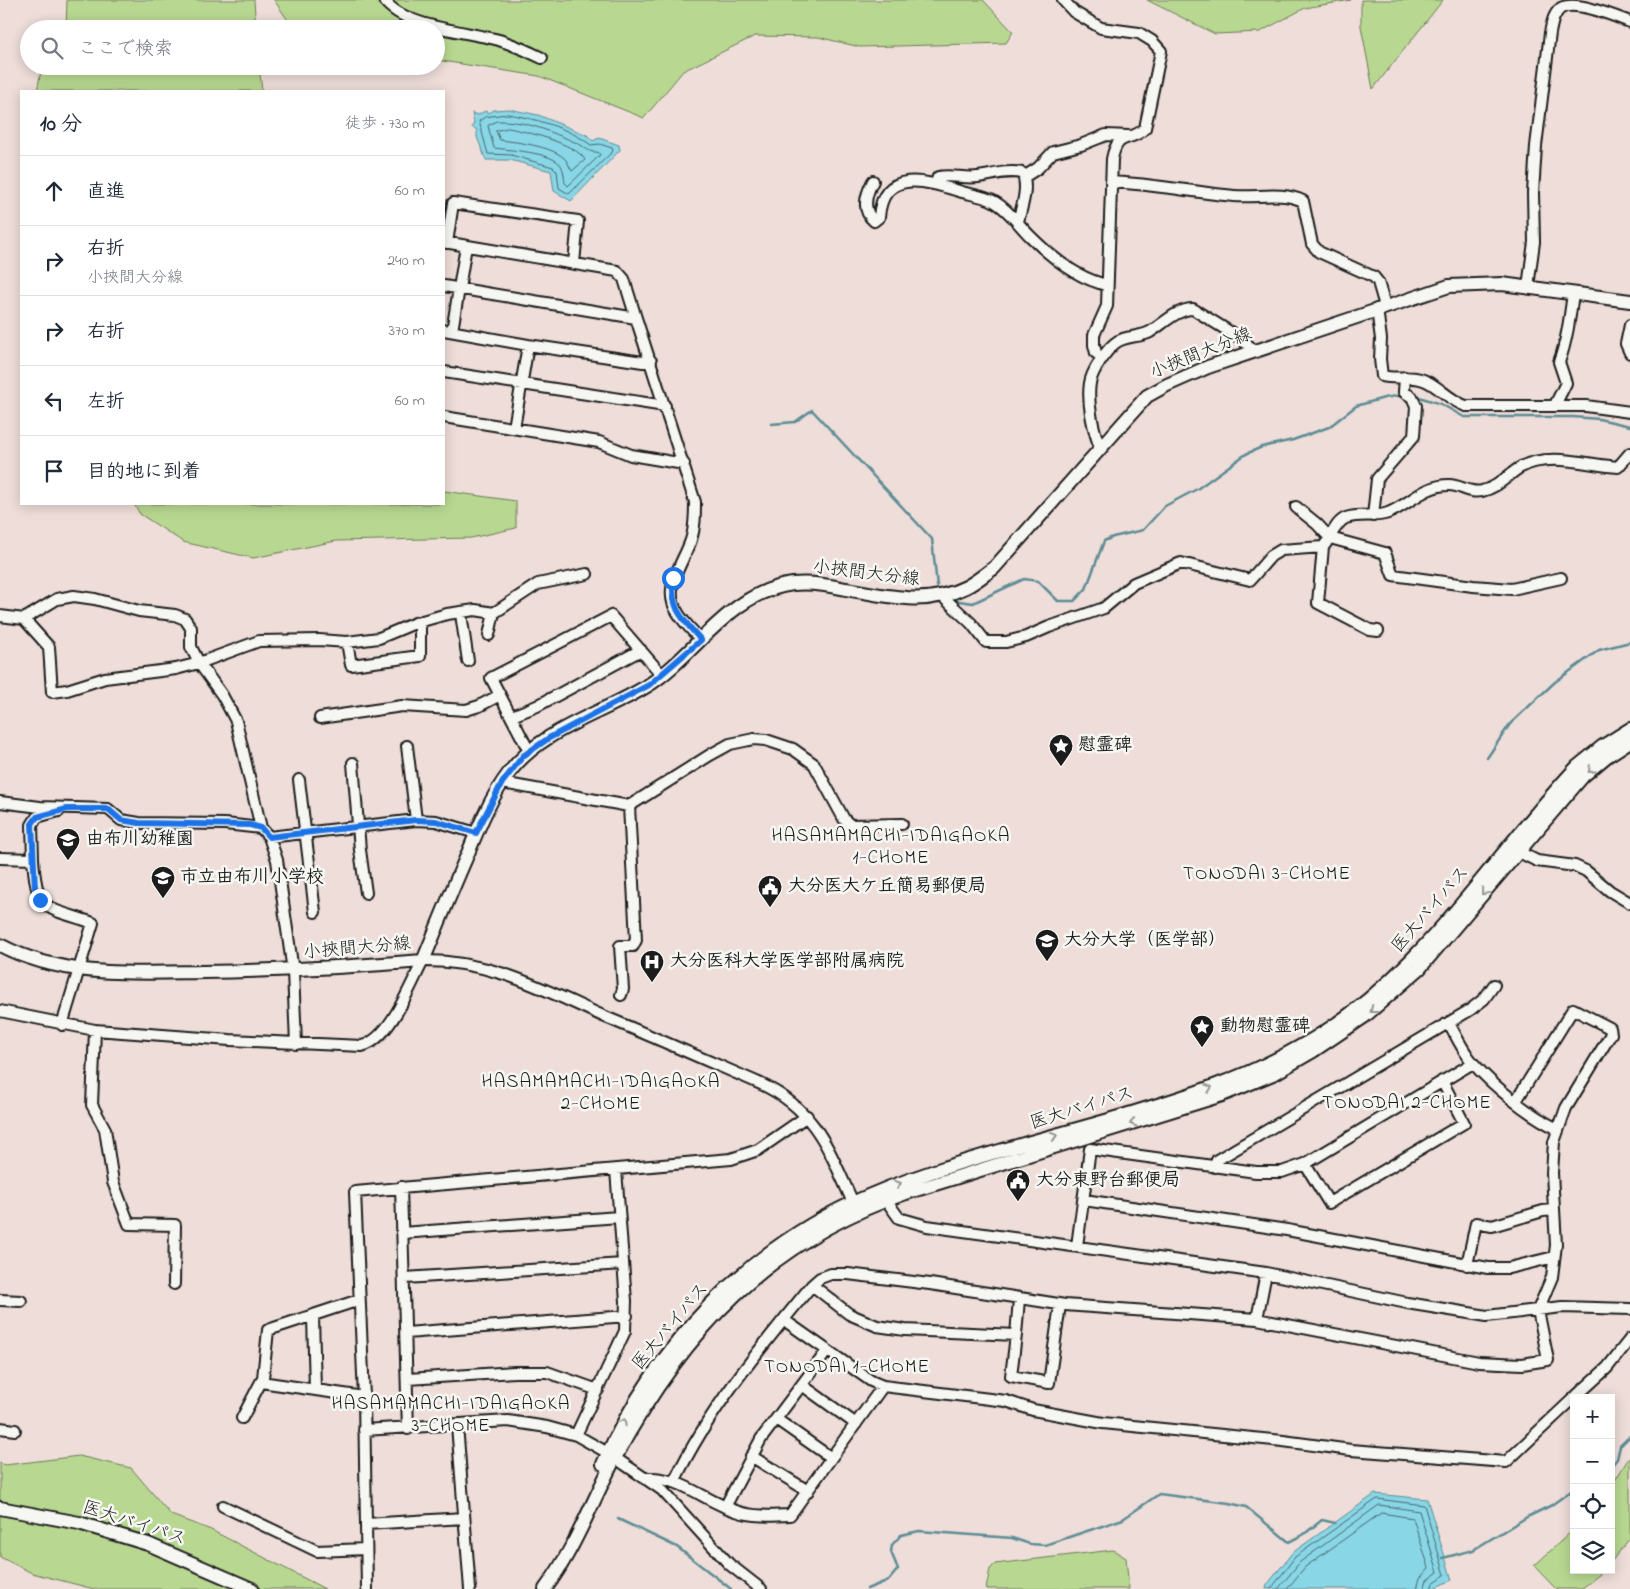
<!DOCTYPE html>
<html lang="ja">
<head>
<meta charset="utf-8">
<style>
  body { margin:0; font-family:"Indie Flower","Klee One",sans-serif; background:#f6f6f7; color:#1f2937 }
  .controls { position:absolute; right:15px; bottom:15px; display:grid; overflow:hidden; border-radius:0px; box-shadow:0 2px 12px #0003 }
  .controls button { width:45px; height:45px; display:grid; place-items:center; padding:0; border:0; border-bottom:1px solid #e0e1e3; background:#fff; color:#1f2937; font:25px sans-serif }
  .stop { position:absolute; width:15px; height:15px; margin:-11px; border:4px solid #1a73e8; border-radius:50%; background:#fff }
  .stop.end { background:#1a73e8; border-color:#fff; box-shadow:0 1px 5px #0008 }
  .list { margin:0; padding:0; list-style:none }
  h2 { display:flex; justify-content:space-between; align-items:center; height:65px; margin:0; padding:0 20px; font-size:21px }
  h2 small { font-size:16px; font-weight:400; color:#747a83 }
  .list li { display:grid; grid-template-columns:32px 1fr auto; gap:15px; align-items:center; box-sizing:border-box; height:70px; padding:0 20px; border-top:1px solid #e0e1e3 }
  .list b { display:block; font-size:19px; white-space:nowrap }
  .list p { margin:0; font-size:16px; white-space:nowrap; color:#747a83 }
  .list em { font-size:16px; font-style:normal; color:#747a83 }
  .icon { flex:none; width:28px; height:28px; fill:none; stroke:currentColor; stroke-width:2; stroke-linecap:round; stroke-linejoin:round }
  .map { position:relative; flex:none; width:1630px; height:1589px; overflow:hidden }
  .search { position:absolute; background:#fff; box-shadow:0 2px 12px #0003; left:20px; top:20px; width:425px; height:55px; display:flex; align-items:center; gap:12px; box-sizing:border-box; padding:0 18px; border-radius:28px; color:#747a83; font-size:19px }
  .panel { position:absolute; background:#fff; box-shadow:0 2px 12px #0003; left:20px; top:90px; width:425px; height:415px; border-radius:0px }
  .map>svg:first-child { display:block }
</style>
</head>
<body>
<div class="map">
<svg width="1630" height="1589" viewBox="0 0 1630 1589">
  <rect width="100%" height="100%" fill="#eeddd8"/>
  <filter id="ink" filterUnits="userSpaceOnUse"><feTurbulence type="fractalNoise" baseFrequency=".02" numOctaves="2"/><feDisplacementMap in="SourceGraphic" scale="10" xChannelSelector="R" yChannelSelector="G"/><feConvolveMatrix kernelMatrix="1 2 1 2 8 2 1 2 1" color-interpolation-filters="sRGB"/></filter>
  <g filter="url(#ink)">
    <path fill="#b8d891" stroke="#6a7a56" d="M 67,0 L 254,0 L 256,29 L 66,29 Z
      M 274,0 L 983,0 L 1013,32 L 1006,43 L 860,47 L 818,37 L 755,36 L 683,71 L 644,118 L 539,76 L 436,60 L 436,29 L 294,29 Z
      M 1147,0 L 1351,0 L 1305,8 L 1260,32 L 1215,34 Z
      M 1361,0 L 1443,0 L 1373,89 L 1361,26 Z
      M 42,66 L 259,66 L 262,91 L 37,91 Z
      M 444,491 L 516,501 L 516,528 L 471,538 L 336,541 L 253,558 L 183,542 L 140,514 L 134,504 L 444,504 Z
      M 79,1456 L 131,1468 L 171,1515 L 211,1530 L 325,1589 L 94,1589 L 32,1573 L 0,1557 L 0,1463 L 5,1465 Z
      M 1630,1456 L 1630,1538 L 1611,1562 L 1611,1487 Z
      M 1574,1529 L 1574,1570 L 1605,1570 L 1581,1589 L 1556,1589 L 1534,1566 Z
      M 1113,1550 L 1126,1558 L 1129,1589 L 986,1589 L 990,1569 L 995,1564 Z"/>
    <path fill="#88d6e6" stroke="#5d8c95" d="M 509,109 L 538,115 L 587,135 L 593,141 L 599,138 L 619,145 L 620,150 L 571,201 L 554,191 L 551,171 L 510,160 L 486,160 L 477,137 L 477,130 L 472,127 L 474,123 L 472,113 L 478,115 L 485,111 L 489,113 L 494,110 Z
      M 1375,1494 L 1427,1499 L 1452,1580 L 1431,1589 L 1266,1589 L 1267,1585 L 1292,1553 Z"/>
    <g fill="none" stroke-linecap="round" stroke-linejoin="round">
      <path stroke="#47666d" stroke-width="1" d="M 508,114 C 536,119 569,128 591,145 L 600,144 L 612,148 L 613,151 L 569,194 L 559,188 L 557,171 L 553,167 L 511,155 L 488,154 L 479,121 L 485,117 Z
        M 497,121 C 526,120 551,132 577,143 C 586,147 588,153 598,152 L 600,155 L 568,186 L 565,183 C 564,177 564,169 560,164 C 549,152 509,150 494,148 L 488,126 Z
        M 508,128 C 525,131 577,144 585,160 L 572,171 C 569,167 568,161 564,158 C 551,146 517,142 500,140 L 496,131 Z
        M 1271,1589 L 1295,1557 L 1377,1499 L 1424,1505 L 1445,1575 L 1433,1583 L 1431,1589
        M 1278,1589 L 1300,1562 L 1379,1505 L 1419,1511 L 1438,1572 L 1427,1580 L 1424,1589
        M 1287,1589 L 1305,1567 L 1381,1513 L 1413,1518 L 1429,1568 L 1420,1578 L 1417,1589"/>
      <path stroke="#5d8c95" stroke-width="2.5" d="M 1416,396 L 1441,404 L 1464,417 L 1573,417 L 1599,419 L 1630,426
        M 771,424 L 795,422 L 812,410 L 932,539 L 937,586
        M 952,600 L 973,603 L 1024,579 L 1038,581 L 1058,601 L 1074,601 L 1086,589 L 1104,541 L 1113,537 L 1143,530 L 1165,506 L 1197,489 L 1246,454 L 1262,447 L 1293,440 L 1329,427 L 1356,406 L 1384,398 L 1403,395
        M 1487,758 L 1510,724 L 1555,682 L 1599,650 L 1630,642
        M 1611,1466 L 1617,1459 L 1620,1446 L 1630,1436
        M 618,1519 L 677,1547 L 731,1589
        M 1443,1558 L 1473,1550 L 1527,1517 L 1550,1506 L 1574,1489
        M 867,1589 L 889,1580 L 898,1569 L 891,1552 L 892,1545 L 901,1535 L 919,1531 L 1012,1538 L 1030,1544 L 1045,1545 L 1123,1519 L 1159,1494 L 1229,1503 L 1246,1507 L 1289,1542 L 1303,1535 L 1322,1520 L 1335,1523"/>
      <defs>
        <path id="minor" d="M 384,0 C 404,28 467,31 499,40 C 514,45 528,51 542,58
          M 1063,0 L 1074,12 L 1101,28 L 1139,33 L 1152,41 L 1161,51 L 1145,128 C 1130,144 1118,129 1112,159 L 1107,306 L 1094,335 L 1094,345 L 1096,353 L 1103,358
          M 1024,177 L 1038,168 L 1053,152 L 1081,145 L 1106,135 L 1128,136
          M 873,181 C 866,194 861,210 874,221 L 879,217 C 883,166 929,182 962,192 C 973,195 985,196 995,202 C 1010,211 1018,224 1030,236 C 1051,257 1078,279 1107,285
          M 1111,182 C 1153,184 1193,192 1234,196 C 1257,198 1282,191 1303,201 L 1312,244 L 1319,252 L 1374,277 L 1378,282 L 1385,306
          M 936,183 L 938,177 C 951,174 965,179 978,177 C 993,175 1006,170 1022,173 C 1029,186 1022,207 1018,221
          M 444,242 L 617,271 L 624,279 L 636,318
          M 447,243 L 453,203 L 578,221 L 574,263
          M 444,286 L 636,318 L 695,502 C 695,515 695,528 691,540 C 683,564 661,588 678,613 C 684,623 693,631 701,640
          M 1528,287 L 1534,242 L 1533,193 L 1536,146 L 1550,33 C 1552,24 1553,14 1561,8 C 1576,0 1614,16 1630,22
          M 1377,309 L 1381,339 L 1380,359 L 1382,376 C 1397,380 1412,374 1426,381 C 1441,388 1450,401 1466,406 L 1586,406 L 1630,412
          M 1630,325 L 1626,344 L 1630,353
          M 444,330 L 528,345 L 643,362 L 651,361
          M 452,331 L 466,246
          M 444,372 L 665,406
          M 1555,405 L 1566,383 L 1559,362 C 1567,341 1570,316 1573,293
          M 444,417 L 599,442 L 631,455 L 684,464
          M 514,428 L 528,345
          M 1100,447 C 1093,430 1087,402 1090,383 C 1092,371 1105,352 1114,344 C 1124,335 1139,338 1150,332 C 1163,324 1177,309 1193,309 L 1243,340 L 1254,351
          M 1296,507 L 1317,524 L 1330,538 L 1385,553 L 1393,575 L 1473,586 L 1512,589 L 1561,578
          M 1373,516 L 1377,479 L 1414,436 L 1416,406 L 1412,397 L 1404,392 L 1405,377
          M 1323,547 L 1318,603 L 1370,630 L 1378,631
          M 942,596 L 971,623 L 986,642 L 1006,642 L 1026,637 L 1049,627 L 1104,608 L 1134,583 L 1181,563 L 1250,580 L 1271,556 L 1281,550 L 1323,547 C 1331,539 1335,522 1346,518 C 1359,513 1375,518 1388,513 C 1409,505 1424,485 1449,485 C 1461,485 1469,494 1482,491 C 1498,488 1507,475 1521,467 C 1549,452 1588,465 1618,467 L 1630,453
          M 461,614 L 468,661
          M 0,616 L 24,619 L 49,647 L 52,692 L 67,690 L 105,678 L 176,669 L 199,663 L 191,647 L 191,628 L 185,619 L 175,615 L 139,611 L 95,599 L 74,596 L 57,599 L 24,619
          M 489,635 L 494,613
          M 347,642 L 351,665 L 420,656 L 420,622
          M 512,716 L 537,706 L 641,650
          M 320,718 L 402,706 L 466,710 L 479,706 L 500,695
          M 407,746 L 416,820
          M 529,751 L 491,678 L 611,616 L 662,675
          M 353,763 L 360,850 L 366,893
          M 299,780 L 315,912
          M 502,783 L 629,806
          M 0,802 L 40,807 L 108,809 L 121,820 L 139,823 L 225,824 L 261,828 L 269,837 L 277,860 L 293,971 L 296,1044
          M 261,828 L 236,721 L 222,695 L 199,663 L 259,641 L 319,640 L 347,642 L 379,638 L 415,623 L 447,614 L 475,610 L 494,613 L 538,584 L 587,574
          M 269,837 L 416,820 L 436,821 L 476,833
          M 1521,853 L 1537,861 L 1575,866 L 1586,871 L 1610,891 L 1630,903
          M 0,858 L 33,859 C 37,914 45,906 93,923 L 62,1025
          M 33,859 L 32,825 L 37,817 L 59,811
          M 621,995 L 623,989 L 620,946 L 633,946 L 636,940 L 629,806 L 710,755 L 730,744 L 754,739 L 766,740 L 793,749 L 814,764 L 844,819 L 850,825 L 902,824
          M 0,1011 L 95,1030 L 230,1040 L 362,1046 C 390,1039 410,986 423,961 C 490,960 543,989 603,1016 C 656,1038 708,1061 761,1084 C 819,1111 830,1154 856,1209
          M 1449,1023 C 1456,1036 1463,1051 1473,1063 C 1493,1086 1530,1116 1558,1129
          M 95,1030 L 92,1105 L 105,1129 L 113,1182 L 129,1224 L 175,1225 L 174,1284
          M 1305,1164 L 1329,1203 L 1464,1123 L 1442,1081
          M 1215,1167 L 1217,1160 L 1470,1010 L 1484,999 L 1494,985
          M 401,1187 L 408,1429
          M 886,1200 L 899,1218 L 927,1226 L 1266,1273 L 1407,1303 L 1487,1316 L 1562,1307 L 1630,1309
          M 1084,1200 L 1287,1230 L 1488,1268 L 1509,1268 L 1554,1257
          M 402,1233 L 619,1217
          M 1077,1246 L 1090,1149 L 1256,1172 L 1282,1172 L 1305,1164 L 1473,1063
          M 1467,1265 L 1476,1223 L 1492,1226 L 1543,1211 L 1554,1210
          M 405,1278 L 623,1264
          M 812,1285 L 849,1314 L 877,1326 L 905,1330 L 1016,1335 L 1019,1299
          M 0,1300 L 21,1301
          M 313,1317 L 315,1389
          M 1257,1319 L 1266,1273
          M 784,1320 L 871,1381 L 883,1386 L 1006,1401 L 1033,1410 L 1103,1423 L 1283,1441 L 1351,1450 L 1506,1462 L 1574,1398
          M 406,1333 L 627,1316
          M 1016,1335 L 1011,1376 L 1049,1383 L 1060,1305
          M 408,1379 L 515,1372 L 547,1372 L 598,1390
          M 261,1382 L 364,1397
          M 802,1385 L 856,1424
          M 1574,1398 L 1607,1368 L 1630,1339
          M 242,1418 L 263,1378 L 268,1330 L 359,1300
          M 776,1419 L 830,1457
          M 457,1425 L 470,1589
          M 0,1428 L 15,1430
          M 364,1430 L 508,1421 L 547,1427 L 576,1435 L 608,1453 L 662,1490 L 729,1564 L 761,1589
          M 576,1435 L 625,1331 L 626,1301 L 616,1170
          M 751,1456 L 808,1491
          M 646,1478 C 681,1476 704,1501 736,1511 C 753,1517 771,1516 790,1515 L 883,1386
          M 675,1480 C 709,1409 762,1346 812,1285 L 820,1278 L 831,1274 L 848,1274 L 930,1284 L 1065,1305 L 1257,1319 L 1479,1362 L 1522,1364 L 1548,1360 L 1538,1310 L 1552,1277 L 1556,1245 L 1552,1173 L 1554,1142 L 1566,1108 L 1611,1034 L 1610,1028 L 1573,1009 L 1516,1101
          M 223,1506 L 317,1551 L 366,1549
          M 725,1507 L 761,1439 L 827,1351
          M 366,1524 L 464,1518
          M 367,1589 L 364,1397 L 355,1192 L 731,1159 L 758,1150 L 807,1116"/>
        <path id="major" d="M 0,945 C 62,978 133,973 202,972 C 276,971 349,967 423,961 C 437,927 451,892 466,858 C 478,829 490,798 509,773 C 541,729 602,714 647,686 C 697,654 729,592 793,584 C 811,582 828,585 846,589 C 887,596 926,607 966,587 C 976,582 985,574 994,568 L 1147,396 L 1167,385 L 1208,367 L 1449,286 L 1502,284 L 1630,301
          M 603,1464 C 656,1346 747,1247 868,1196 C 945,1163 1031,1143 1112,1119 C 1178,1099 1243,1080 1303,1045 C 1419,980 1488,862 1577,767 L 1603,746 L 1630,729
          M 0,1508 L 79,1523 L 148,1544 L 252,1589
          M 545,1589 C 575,1549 593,1499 616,1456 C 684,1330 769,1240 906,1193 L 1222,1095 L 1275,1073 L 1313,1051 L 1365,1016 L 1419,969 L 1583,776 L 1607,756 L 1630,741"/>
      </defs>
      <use href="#minor" stroke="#1c1c1c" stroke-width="14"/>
      <use href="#major" stroke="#1c1c1c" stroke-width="16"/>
      <use href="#minor" stroke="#f6f6f2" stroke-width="10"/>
      <use href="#major" stroke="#f6f6f2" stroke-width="12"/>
    </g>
    <defs><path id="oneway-chevron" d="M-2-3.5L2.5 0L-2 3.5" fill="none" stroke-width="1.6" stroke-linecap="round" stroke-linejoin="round" transform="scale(1.25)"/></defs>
    <g stroke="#949492">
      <use href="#oneway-chevron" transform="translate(1591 770) rotate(138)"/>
      <use href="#oneway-chevron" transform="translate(1484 892) rotate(130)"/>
      <use href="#oneway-chevron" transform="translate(1373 1010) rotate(142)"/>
      <use href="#oneway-chevron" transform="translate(1209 1088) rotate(-19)"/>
      <use href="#oneway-chevron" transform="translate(1133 1123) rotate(163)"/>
      <use href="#oneway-chevron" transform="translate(1054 1136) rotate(-17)"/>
      <use href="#oneway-chevron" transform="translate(898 1184) rotate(-20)"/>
      <use href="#oneway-chevron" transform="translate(623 1422) rotate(-62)"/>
    </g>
  </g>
  <g fill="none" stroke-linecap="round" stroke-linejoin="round" filter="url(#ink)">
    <path stroke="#1a73e8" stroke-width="6" d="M 40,900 L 35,889 L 32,824 L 37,817 L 67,809 L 108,809 L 121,820 L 139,823 L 250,825 L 261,828 L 269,837 L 416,820 L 436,821 L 476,833 L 502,783 L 523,756 L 549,738 L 649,685 L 701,640 C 681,617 671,610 673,578"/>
  </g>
  <defs>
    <symbol id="sight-pin" viewBox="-11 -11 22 30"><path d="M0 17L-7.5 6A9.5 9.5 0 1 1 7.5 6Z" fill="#1c1c1c" stroke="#f6f6f2"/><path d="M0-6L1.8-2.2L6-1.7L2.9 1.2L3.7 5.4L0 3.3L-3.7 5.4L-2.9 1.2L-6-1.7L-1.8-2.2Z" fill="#fff"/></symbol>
    <symbol id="school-pin" viewBox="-11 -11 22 30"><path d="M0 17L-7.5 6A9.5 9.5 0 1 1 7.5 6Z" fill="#1c1c1c" stroke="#f6f6f2"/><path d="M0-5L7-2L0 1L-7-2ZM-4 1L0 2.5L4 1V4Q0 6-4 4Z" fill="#fff"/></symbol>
    <symbol id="civic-pin" viewBox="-11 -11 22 30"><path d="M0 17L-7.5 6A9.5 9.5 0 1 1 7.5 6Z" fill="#1c1c1c" stroke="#f6f6f2"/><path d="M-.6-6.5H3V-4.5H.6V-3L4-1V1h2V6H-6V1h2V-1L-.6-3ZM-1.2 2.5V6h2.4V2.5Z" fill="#fff"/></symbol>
    <symbol id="university-pin" viewBox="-11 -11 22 30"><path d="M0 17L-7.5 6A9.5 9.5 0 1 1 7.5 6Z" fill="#1c1c1c" stroke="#f6f6f2"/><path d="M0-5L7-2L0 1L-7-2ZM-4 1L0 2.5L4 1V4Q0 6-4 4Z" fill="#fff"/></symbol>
    <symbol id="hospital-pin" viewBox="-11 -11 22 30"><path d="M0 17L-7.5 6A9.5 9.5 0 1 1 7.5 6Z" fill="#1c1c1c" stroke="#f6f6f2"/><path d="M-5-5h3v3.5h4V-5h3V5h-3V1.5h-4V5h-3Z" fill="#fff"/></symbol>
  </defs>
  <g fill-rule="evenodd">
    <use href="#sight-pin" x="1047" y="732" width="28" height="38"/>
    <use href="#school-pin" x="54" y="826" width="28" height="38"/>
    <use href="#school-pin" x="149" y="864" width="28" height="38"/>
    <use href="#civic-pin" x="756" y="873" width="28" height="38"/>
    <use href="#university-pin" x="1033" y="927" width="28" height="38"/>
    <use href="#hospital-pin" x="638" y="948" width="28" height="38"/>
    <use href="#sight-pin" x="1188" y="1013" width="28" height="38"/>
    <use href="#civic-pin" x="1004" y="1167" width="28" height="38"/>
  </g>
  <g text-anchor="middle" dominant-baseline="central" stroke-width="5" stroke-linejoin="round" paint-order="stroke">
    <g font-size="18" fill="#1c1c1c" stroke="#f6f6f2">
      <text transform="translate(1201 354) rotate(-22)">小挾間大分線</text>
      <text transform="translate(866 574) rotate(7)">小挾間大分線</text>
      <text transform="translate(1431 910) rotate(-49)">医大バイパス</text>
      <text transform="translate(357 949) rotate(-5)">小挾間大分線</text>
      <text transform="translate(1082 1109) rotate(-17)">医大バイパス</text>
      <text transform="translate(671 1327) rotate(-50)">医大バイパス</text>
      <text transform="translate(134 1524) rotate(18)">医大バイパス</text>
    </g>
    <g font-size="18" font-weight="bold" fill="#1c1c1c" stroke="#f6f6f2" text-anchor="start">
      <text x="1078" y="746">慰霊碑</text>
      <text x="86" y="840">由布川幼稚園</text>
      <text x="180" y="878">市立由布川小学校</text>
      <text x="788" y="887">大分医大ケ丘簡易郵便局</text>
      <text x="1064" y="941">大分大学（医学部）</text>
      <text x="670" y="962">大分医科大学医学部附属病院</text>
      <text x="1220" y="1027">動物慰霊碑</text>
      <text x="1036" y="1181">大分東野台郵便局</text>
    </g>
    <g font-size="19" letter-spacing="1" fill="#1c1c1c" stroke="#f6f6f2">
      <text x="891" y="836">HASAMAMACHI-IDAIGAOKA<tspan x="891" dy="22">1-CHOME</tspan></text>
      <text x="1267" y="874">TONODAI 3-CHOME</text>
      <text x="601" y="1082">HASAMAMACHI-IDAIGAOKA<tspan x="601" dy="22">2-CHOME</tspan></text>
      <text x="1407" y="1103">TONODAI 2-CHOME</text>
      <text x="847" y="1367">TONODAI 1-CHOME</text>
      <text x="451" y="1404">HASAMAMACHI-IDAIGAOKA<tspan x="451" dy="22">3-CHOME</tspan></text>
    </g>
  </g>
</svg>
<div class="controls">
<button>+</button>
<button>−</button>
<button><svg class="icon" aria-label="locate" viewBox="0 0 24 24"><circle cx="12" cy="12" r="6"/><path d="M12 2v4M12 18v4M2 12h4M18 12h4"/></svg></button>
<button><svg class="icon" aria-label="layers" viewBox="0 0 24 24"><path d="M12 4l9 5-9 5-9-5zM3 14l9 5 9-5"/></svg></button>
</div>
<div class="stop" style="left:673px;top:578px"></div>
<div class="stop end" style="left:40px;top:900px"></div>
<div class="search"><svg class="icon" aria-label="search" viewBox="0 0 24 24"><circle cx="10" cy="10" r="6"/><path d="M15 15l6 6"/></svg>ここで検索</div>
<section class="panel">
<h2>10 分<small>徒歩 · 730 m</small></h2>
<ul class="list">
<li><svg class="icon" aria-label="ahead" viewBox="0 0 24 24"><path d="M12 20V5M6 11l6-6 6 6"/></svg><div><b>直進</b></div><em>60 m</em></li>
<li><svg class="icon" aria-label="right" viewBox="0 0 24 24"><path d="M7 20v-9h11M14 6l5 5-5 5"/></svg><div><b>右折</b><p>小挾間大分線</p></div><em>240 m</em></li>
<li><svg class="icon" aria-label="right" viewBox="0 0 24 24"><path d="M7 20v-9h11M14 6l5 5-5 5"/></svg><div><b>右折</b></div><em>370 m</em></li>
<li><svg class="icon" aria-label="left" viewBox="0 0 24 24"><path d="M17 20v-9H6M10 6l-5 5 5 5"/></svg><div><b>左折</b></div><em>60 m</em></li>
<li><svg class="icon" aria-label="arrive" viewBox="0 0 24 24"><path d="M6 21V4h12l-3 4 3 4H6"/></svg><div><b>目的地に到着</b></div></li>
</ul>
</section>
</div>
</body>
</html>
